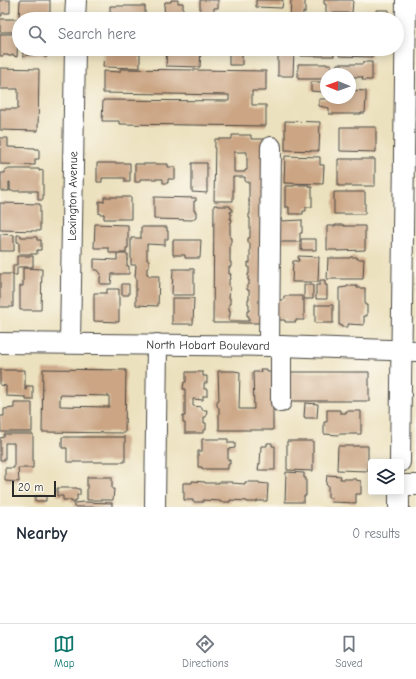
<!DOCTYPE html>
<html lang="en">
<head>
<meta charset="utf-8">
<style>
  body { margin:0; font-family:"Comic Neue",sans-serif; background:#f6f6f7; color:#1f2937 }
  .controls { position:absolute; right:12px; bottom:12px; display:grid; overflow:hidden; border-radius:4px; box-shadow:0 2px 10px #0003 }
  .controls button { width:36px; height:36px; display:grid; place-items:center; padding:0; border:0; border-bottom:1px solid #e0e1e3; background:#fff; color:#1f2937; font:20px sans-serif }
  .compass { position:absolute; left:320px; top:68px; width:36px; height:36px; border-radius:50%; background:#fff; box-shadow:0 2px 10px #0003; rotate:271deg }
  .scale { position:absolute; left:12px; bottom:10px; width:44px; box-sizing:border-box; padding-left:4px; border:2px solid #2b2b2b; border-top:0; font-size:11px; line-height:14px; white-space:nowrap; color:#2b2b2b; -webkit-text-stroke:3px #fbf7ec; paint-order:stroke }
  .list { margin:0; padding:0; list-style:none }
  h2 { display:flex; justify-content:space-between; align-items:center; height:52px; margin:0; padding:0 16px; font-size:17px }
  h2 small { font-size:13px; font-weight:400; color:#747a83 }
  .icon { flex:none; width:22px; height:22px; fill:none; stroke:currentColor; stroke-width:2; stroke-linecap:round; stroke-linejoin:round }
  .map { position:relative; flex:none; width:416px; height:507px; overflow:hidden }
  .search { position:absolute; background:#fff; box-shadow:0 2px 10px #0003; left:12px; right:12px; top:12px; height:44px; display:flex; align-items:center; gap:10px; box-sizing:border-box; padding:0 14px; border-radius:22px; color:#747a83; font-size:15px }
  .sheet { height:116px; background:#fff }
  nav { display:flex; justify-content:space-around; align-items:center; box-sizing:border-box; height:56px; border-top:1px solid #e0e1e3; background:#fff; font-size:11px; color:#747a83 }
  nav a { display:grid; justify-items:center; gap:2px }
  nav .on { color:#0f766e }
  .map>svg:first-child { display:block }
</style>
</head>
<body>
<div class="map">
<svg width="416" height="507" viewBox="0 0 416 507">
  <rect width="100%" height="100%" fill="#fbf7ec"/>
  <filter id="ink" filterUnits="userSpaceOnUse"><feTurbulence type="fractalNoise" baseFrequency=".025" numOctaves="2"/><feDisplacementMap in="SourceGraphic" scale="8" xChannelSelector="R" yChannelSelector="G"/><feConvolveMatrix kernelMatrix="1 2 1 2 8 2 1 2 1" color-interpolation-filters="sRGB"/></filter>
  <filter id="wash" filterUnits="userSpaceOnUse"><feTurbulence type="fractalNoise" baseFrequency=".012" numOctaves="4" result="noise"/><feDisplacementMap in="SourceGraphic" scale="16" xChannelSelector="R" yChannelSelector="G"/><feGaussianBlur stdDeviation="0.9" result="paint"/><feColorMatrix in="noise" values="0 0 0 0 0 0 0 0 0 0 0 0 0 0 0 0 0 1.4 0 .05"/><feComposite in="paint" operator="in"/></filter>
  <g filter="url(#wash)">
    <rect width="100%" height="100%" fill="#ece1be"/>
    <g id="blocks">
      <path fill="#cba584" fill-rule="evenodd" d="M 0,0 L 10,0 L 10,13 L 2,13 L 2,16 L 0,16 Z
        M 20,0 L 50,0 L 50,19 L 19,19 Z
        M 171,0 L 178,0 L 178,3 L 183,3 L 183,19 L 165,19 L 164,4 L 165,4 L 165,2 L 171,2 Z
        M 200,0 L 218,0 L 218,8 L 214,8 L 214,19 L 200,19 Z
        M 256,0 L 283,0 L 282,8 L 256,7 Z
        M 291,0 L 305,0 L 305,13 L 303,12 L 303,19 L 290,19 Z
        M 324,0 L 353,0 L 352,13 L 326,13 L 326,4 L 324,4 Z
        M 110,6 L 145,6 L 145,19 L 108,19 L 108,15 L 110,14 Z
        M 376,10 L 389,10 L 388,19 L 376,19 Z
        M 0,19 L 18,19 L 17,32 L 0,32 Z
        M 0,34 L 18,34 L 17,57 L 14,56 L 14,55 L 12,55 L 12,56 L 8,56 L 8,55 L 3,55 L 3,56 L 0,56 Z
        M 23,49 L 47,49 L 47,57 L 44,57 L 44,55 L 26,55 L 26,56 L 23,57 Z
        M 104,49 L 137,49 L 137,54 L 140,54 L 140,68 L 103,67 Z
        M 167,49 L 201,49 L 200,67 L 166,66 Z
        M 229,49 L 242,49 L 242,65 L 229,65 Z
        M 278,49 L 294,49 L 293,76 L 278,76 Z
        M 301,49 L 334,49 L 334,56 L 301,56 Z
        M 339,49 L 372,49 L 372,57 L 339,56 Z
        M 363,62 L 372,62 L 372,80 L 362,80 L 363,77 L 350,77 L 350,74 L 336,74 L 337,64 L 363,64 Z
        M 298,64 L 331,64 L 331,74 L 326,74 L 326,79 L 298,79 Z
        M 0,68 L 39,69 L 38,131 L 0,130 L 0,109 L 18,109 L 18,89 L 0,89 Z
        M 120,69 L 266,71 L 266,91 L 252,91 L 252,105 L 266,105 L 266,126 L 119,124 L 119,121 L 102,121 L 103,100 L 229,101 L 229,95 L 103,93 L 103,71 L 120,72 Z
        M 311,82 L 324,82 L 323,92 L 311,91 Z
        M 350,90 L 366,91 L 366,97 L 365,113 L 361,113 L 361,114 L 329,114 L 329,108 L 319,106 L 319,99 L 325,99 L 325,98 L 350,98 Z
        M 285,121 L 320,122 L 319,151 L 285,150 Z
        M 340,127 L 376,127 L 376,152 L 340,151 Z
        M 232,135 L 251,135 L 251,139 L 267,139 L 265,323 L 213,323 L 214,205 L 217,205 L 217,206 L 230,206 L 230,208 L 232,208 L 232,212 L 230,212 L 230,213 L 231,213 L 231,218 L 230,218 L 230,219 L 232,219 L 231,223 L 230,223 L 230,238 L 231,238 L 231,243 L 230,243 L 230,262 L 231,262 L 231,267 L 229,267 L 229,274 L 231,274 L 230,279 L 229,279 L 229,287 L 230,287 L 229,298 L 230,298 L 230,304 L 229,304 L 229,311 L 230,311 L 230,316 L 229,316 L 229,321 L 249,321 L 249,316 L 247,316 L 247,311 L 249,311 L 249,304 L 248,304 L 248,299 L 249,299 L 249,290 L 247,290 L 247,285 L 249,285 L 249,280 L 248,280 L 248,274 L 249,274 L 249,267 L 248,267 L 248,262 L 250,263 L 250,243 L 248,243 L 248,238 L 250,238 L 250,218 L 249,218 L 249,214 L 250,214 L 250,207 L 249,207 L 249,201 L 250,201 L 249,201 L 249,182 L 245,182 L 245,177 L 233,177 L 233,201 L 214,201 L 215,139 L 232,139 ZM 234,152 L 247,152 L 247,170 L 245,170 L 245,172 L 234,172 Z
        M 0,138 L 8,138 L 8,147 L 35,148 L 35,149 L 39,149 L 39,159 L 35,159 L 35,165 L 0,164 Z
        M 285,156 L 320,157 L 320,165 L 324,165 L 323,184 L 284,183 Z
        M 338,159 L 375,159 L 375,186 L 338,186 Z
        M 97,163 L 130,163 L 130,182 L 125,182 L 125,178 L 102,178 L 102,182 L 97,182 Z
        M 192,163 L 207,163 L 207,193 L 192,192 Z
        M 135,164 L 168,164 L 168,167 L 175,167 L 175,179 L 168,179 L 168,183 L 163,183 L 163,179 L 140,179 L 140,182 L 135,182 Z
        M 5,169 L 39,169 L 39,171 L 43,170 L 43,200 L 38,200 L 38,191 L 10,191 L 10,182 L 9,182 L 9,191 L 1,191 L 1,173 L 5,173 Z
        M 294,185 L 309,185 L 309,187 L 312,187 L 312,207 L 306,207 L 306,211 L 303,211 L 303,214 L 289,214 L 289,207 L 285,207 L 285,186 L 294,186 Z
        M 334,192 L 365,192 L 365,214 L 334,214 Z
        M 104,197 L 131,197 L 131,219 L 104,219 L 104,214 L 99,214 L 99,201 L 104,202 Z
        M 154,197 L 196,198 L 196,201 L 194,201 L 194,211 L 196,211 L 196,217 L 192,220 L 154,219 Z
        M 0,203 L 40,204 L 40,231 L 0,230 Z
        M 275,219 L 282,219 L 282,221 L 302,220 L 302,233 L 300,233 L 300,242 L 275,242 Z
        M 95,224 L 128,225 L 128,248 L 126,248 L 126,253 L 109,253 L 109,248 L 94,248 Z
        M 335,225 L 344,225 L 344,226 L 365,226 L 365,250 L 337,251 L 337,250 L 327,250 L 327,226 L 335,226 Z
        M 141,227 L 167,227 L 167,231 L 168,231 L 168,239 L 165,239 L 165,245 L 147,244 L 147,260 L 149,260 L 149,268 L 147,268 L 147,274 L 148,274 L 148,276 L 159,276 L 158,306 L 136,305 L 136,277 L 135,277 L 136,265 L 131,265 L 131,238 L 141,238 Z
        M 0,234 L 14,235 L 14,251 L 0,251 Z
        M 17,235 L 21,235 L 21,237 L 37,237 L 37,240 L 41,240 L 41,250 L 37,250 L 37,254 L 19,254 L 19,242 L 17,242 Z
        M 301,239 L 316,239 L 316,250 L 301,250 Z
        M 173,240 L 201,240 L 200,258 L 185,258 L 185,255 L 173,255 Z
        M 117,254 L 128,254 L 128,260 L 127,260 L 127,266 L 129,266 L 129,274 L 112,274 L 111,284 L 100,284 L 100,278 L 101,274 L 98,270 L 94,270 L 94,259 L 117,260 Z
        M 17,256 L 33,256 L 33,267 L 17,267 L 17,275 L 13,275 L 13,265 L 17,265 Z
        M 298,256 L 319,257 L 318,282 L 292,282 L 293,261 L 299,261 Z
        M 350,257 L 357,257 L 357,259 L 364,259 L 363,279 L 327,279 L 328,258 L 350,258 Z
        M 23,268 L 42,269 L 41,310 L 20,310 L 20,286 L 23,286 Z
        M 173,269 L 194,269 L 194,295 L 172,295 Z
        M 0,274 L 13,274 L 13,307 L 0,307 Z
        M 320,280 L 325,280 L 325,285 L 327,285 L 327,299 L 316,299 L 316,285 L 320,285 Z
        M 122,284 L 129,284 L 129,295 L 122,295 Z
        M 304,285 L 313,285 L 313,299 L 304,299 Z
        M 347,286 L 357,286 L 357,288 L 365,288 L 365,305 L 367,305 L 367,316 L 364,316 L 364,325 L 348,324 L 348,327 L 341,327 L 341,325 L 339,325 L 339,288 L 347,287 Z
        M 107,289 L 119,289 L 119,322 L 94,321 L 94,293 L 107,293 Z
        M 284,296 L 302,296 L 302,300 L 304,300 L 304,320 L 296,320 L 296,322 L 285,322 L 285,320 L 274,320 L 274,300 L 284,300 Z
        M 172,298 L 194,298 L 193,324 L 172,324 Z
        M 315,305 L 333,305 L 333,323 L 315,323 Z
        M 43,369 L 126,370 L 125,433 L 42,432 ZM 60,395 L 109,396 L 109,407 L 60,406 Z
        M 260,369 L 267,369 L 267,372 L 274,372 L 275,407 L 273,409 L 273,430 L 219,430 L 219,408 L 217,406 L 217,401 L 219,400 L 218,371 L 234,371 L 240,372 L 239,409 L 254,409 L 253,372 L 261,372 Z
        M 0,370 L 25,370 L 25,390 L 26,390 L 26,386 L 33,386 L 33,400 L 26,400 L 26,397 L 6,396 L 6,386 L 0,385 Z
        M 186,372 L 203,372 L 203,376 L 207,376 L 207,383 L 204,383 L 204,389 L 207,389 L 207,396 L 203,396 L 203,400 L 193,399 L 193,406 L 202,407 L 202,410 L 207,410 L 206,417 L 204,417 L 204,423 L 206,423 L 206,430 L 203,430 L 203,433 L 185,433 L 185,423 L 183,423 L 183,416 L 185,416 L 185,389 L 183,389 L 184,382 L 186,382 Z
        M 286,372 L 369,372 L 369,401 L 286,401 Z
        M 14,403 L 32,403 L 32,432 L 1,432 L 0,416 L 4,416 L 4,409 L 14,408 Z
        M 305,403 L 318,404 L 317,418 L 305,418 L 305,417 L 304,417 Z
        M 327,410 L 340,410 L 340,413 L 346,413 L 346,411 L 361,411 L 361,434 L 339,434 L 339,435 L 324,434 L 324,422 L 327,422 Z
        M 4,434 L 33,434 L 33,468 L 18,468 L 19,482 L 5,481 L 5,468 L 14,468 L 14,443 L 5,443 L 5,460 L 0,460 L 0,438 L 4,437 Z
        M 62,437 L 125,437 L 125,462 L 67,462 L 67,448 L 62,448 Z
        M 202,439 L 228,439 L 228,443 L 235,443 L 235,448 L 228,449 L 228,460 L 230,460 L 230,464 L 228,464 L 228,469 L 202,469 L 202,467 L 198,467 L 198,451 L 202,451 Z
        M 287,441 L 313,441 L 313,471 L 287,470 Z
        M 267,443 L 272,443 L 272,446 L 275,446 L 275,470 L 258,470 L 259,464 L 260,464 L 261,446 L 267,446 Z
        M 338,446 L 368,446 L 368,471 L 337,470 Z
        M 286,472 L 304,473 L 304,478 L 306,478 L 306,496 L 304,496 L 304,502 L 285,502 Z
        M 327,475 L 341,476 L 340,479 L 356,479 L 356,480 L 361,481 L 361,494 L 356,494 L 356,503 L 331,502 L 332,498 L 328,498 L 328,485 L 326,485 Z
        M 87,477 L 112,477 L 112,489 L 114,489 L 113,500 L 87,500 Z
        M 192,481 L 205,482 L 205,483 L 219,483 L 219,482 L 232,482 L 232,483 L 245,484 L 245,482 L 259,482 L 259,483 L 268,484 L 267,501 L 257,501 L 257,502 L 247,502 L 247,501 L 230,500 L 230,502 L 220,502 L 220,501 L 203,500 L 203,502 L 193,502 L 193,500 L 184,500 L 184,492 L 183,492 L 183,483 L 192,483 Z
        M 57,488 L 77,488 L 77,489 L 80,489 L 80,495 L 77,495 L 77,500 L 75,500 L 75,502 L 71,502 L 71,500 L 63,500 L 63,496 L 57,496 Z
        M 35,496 L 46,496 L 46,501 L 35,501 Z
        M 83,502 L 112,503 L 112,507 L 74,507 L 74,503 Z"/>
    </g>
  </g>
  <g filter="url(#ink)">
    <use href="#blocks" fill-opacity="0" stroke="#484641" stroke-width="1"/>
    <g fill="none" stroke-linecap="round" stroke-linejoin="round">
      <defs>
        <g id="minor">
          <path d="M 75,19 L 76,0"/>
          <path id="s1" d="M 0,343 L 281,346 L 416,351"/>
          <path id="s2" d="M 70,343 L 75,49"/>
          <path d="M 269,346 L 271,147"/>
          <path d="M 281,346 L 281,402"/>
          <path d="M 400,462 L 406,0"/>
          <path d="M 401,485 L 416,485"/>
          <path d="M 155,507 L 157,344"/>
          <path d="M 399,507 L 399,492"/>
        </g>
      </defs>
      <use href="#minor" stroke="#484641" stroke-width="22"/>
      <use href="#minor" stroke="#fff" stroke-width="20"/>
    </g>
  </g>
  <g text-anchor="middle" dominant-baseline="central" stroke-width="3" stroke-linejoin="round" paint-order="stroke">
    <g font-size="12" fill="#2b2b2b" stroke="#fbf7ec">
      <text stroke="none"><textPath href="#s2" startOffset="147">Lexington Avenue</textPath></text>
      <text stroke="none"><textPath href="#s1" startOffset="208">North Hobart Boulevard</textPath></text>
    </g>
  </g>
</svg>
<div class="controls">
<button><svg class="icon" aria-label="layers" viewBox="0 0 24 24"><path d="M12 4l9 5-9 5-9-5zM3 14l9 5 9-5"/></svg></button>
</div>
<svg class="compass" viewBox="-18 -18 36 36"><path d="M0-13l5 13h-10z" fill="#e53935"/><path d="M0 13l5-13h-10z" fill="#747a83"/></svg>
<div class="scale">20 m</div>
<div class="search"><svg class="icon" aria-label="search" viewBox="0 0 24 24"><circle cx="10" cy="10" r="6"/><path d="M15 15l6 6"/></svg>Search here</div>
</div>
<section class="sheet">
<h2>Nearby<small>0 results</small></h2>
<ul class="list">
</ul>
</section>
<nav>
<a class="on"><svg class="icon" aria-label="map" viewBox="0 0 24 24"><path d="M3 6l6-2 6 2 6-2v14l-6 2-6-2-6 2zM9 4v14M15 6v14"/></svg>Map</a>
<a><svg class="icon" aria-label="directions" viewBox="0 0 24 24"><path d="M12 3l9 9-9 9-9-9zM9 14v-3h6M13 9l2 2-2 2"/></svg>Directions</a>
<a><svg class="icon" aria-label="saved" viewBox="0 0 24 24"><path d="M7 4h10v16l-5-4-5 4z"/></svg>Saved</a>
</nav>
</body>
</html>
